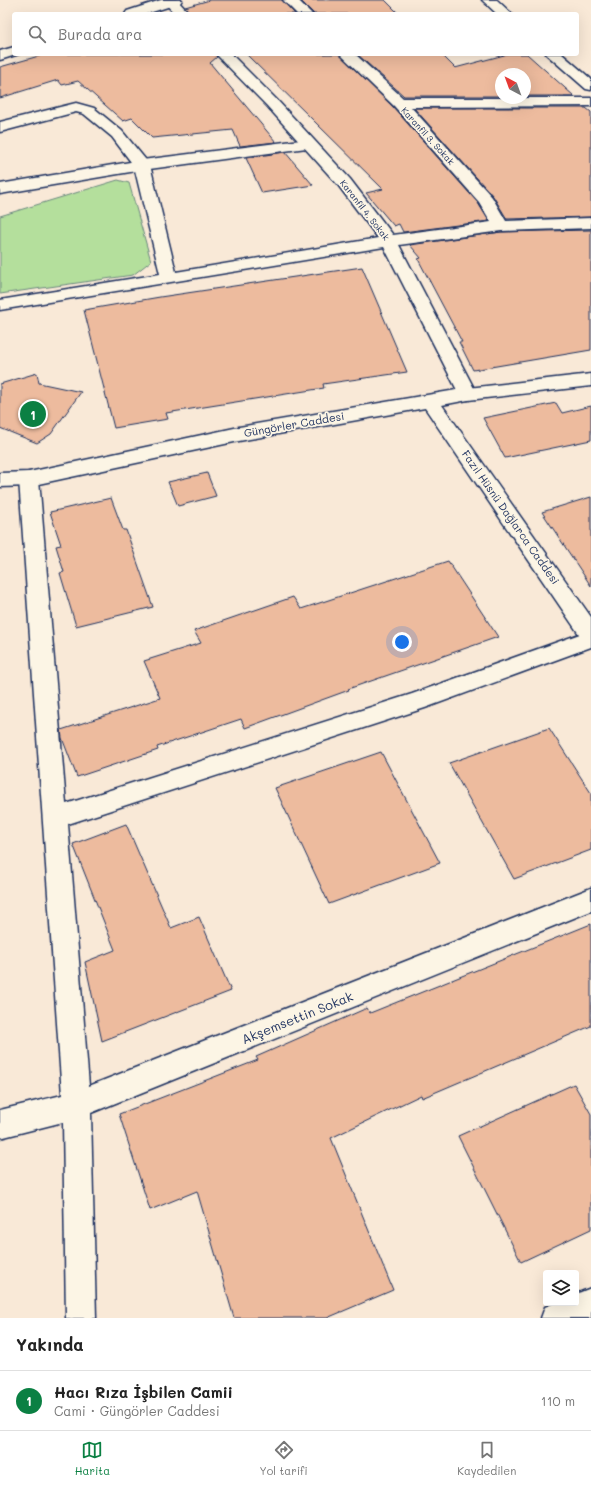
<!DOCTYPE html>
<html lang="tr">
<head>
<meta charset="utf-8">
<style>
  body { margin:0; font-family:Mali,sans-serif; background:#f2f2f2; color:#222 }
  .controls { position:absolute; right:12px; bottom:12px; display:grid; overflow:hidden; border-radius:4px; box-shadow:0 4px 16px #0002 }
  .controls button { width:36px; height:36px; display:grid; place-items:center; padding:0; border:0; border-bottom:1px solid #e0e0e0; background:#fff; color:#222; font:20px sans-serif }
  .compass { position:absolute; left:495px; top:68px; width:36px; height:36px; border-radius:50%; background:#fff; box-shadow:0 4px 16px #0002; rotate:319deg }
  .you { position:absolute; left:402px; top:642px; width:14px; height:14px; margin:-10px; border:3px solid #fff; border-radius:50%; background:#1a73e8; box-shadow:0 0 0 6px #1a73e833 }
  .badge { display:grid; place-items:center; width:26px; height:26px; border-radius:50%; background:#0b8043; color:#fff; font-size:13px; font-weight:700 }
  .pin { position:absolute; translate:-50% -50%; border:2px solid #fff; box-shadow:0 1px 4px #0006 }
  .list { margin:0; padding:0; list-style:none }
  h2 { display:flex; justify-content:space-between; align-items:center; height:52px; margin:0; padding:0 16px; font-size:17px }
  h2 small { font-size:13px; font-weight:400; color:#767676 }
  .list li { display:grid; grid-template-columns:26px 1fr auto; gap:12px; align-items:center; box-sizing:border-box; height:60px; padding:0 16px; border-top:1px solid #e0e0e0 }
  .list b { display:block; font-size:15px; white-space:nowrap }
  .list p { margin:0; font-size:13px; white-space:nowrap; color:#767676 }
  .list em { font-size:13px; font-style:normal; color:#767676 }
  .icon { flex:none; width:22px; height:22px; fill:none; stroke:currentColor; stroke-width:2; stroke-linecap:round; stroke-linejoin:round }
  .map { position:relative; flex:none; width:591px; height:1318px; overflow:hidden }
  .search { position:absolute; background:#fff; box-shadow:0 4px 16px #0002; left:12px; right:12px; top:12px; height:44px; display:flex; align-items:center; gap:10px; box-sizing:border-box; padding:0 14px; border-radius:4px; color:#767676; font-size:15px }
  .sheet { height:112px; background:#fff }
  nav { display:flex; justify-content:space-around; align-items:center; box-sizing:border-box; height:56px; border-top:1px solid #e0e0e0; background:#fff; font-size:11px; color:#767676 }
  nav a { display:grid; justify-items:center; gap:2px }
  nav .on { color:#0b8043 }
  .map>svg:first-child { display:block }
</style>
</head>
<body>
<div class="map">
<svg width="591" height="1318" viewBox="0 0 591 1318">
  <rect width="100%" height="100%" fill="#f9e9d7"/>
  <filter id="ink" filterUnits="userSpaceOnUse"><feTurbulence type="fractalNoise" baseFrequency=".025" numOctaves="2"/><feDisplacementMap in="SourceGraphic" scale="8" xChannelSelector="R" yChannelSelector="G"/><feConvolveMatrix kernelMatrix="1 2 1 2 8 2 1 2 1" color-interpolation-filters="sRGB"/></filter>
  <g filter="url(#ink)">
    <path fill="#b4df9c" stroke="#68877d" d="M 118,180 L 129,183 L 151,261 L 133,275 L 0,294 L 0,216 Z"/>
    <path fill="#edbb9e" stroke="#1b2f5e" d="M 210,0 L 282,0 L 295,14 L 191,14 L 185,7 Z
      M 300,0 L 385,0 L 399,14 L 314,14 Z
      M 46,54 L 214,54 L 217,57 L 210,63 L 276,142 L 240,146 L 233,130 L 152,138 L 132,118 L 123,121 L 78,81 L 62,85 L 58,80 L 0,98 L 0,67 Z
      M 246,54 L 339,54 L 393,107 L 478,203 L 489,221 L 403,232 L 399,224 L 394,226 L 366,193 L 383,189 Z
      M 357,54 L 441,54 L 455,68 L 508,54 L 527,54 L 574,96 L 525,96 L 525,74 L 501,74 L 501,96 L 404,96 Z
      M 414,108 L 586,108 L 591,112 L 591,217 L 507,219 L 493,196 Z
      M 285,152 L 313,185 L 262,193 L 246,158 Z
      M 591,230 L 591,350 L 473,370 L 459,342 L 462,342 L 418,259 L 421,258 L 410,245 L 501,232 Z
      M 362,267 L 407,372 L 323,384 L 324,388 L 166,413 L 168,419 L 114,428 L 84,310 L 160,297 Z
      M 37,373 L 39,383 L 81,392 L 51,434 L 37,443 L 0,428 L 0,384 Z
      M 556,403 L 562,413 L 591,406 L 591,440 L 505,458 L 483,418 Z
      M 207,473 L 216,496 L 178,506 L 168,482 Z
      M 591,497 L 591,586 L 542,512 Z
      M 111,498 L 123,530 L 126,530 L 153,607 L 76,626 L 60,573 L 64,572 L 56,546 L 61,545 L 50,512 Z
      M 448,561 L 498,637 L 348,689 L 349,690 L 245,728 L 241,719 L 157,747 L 158,750 L 77,777 L 62,738 L 61,730 L 160,698 L 144,661 L 201,643 L 194,631 L 293,597 L 301,609 Z
      M 549,728 L 591,793 L 591,850 L 514,879 L 449,763 Z
      M 381,752 L 440,863 L 329,904 L 275,788 Z
      M 126,824 L 171,928 L 199,917 L 231,991 L 102,1041 L 85,962 L 115,950 L 73,844 Z
      M 591,924 L 591,1026 L 422,1098 L 421,1095 L 331,1138 L 393,1290 L 327,1318 L 234,1318 L 197,1191 L 150,1210 L 119,1114 L 258,1060 L 256,1057 L 367,1008 L 370,1013 Z
      M 574,1084 L 591,1114 L 591,1229 L 521,1262 L 458,1136 Z"/>
    <g fill="none" stroke-linecap="round" stroke-linejoin="round">
      <defs>
        <path id="minor" d="M 162,0 L 177,0 L 190,14 L 175,14 Z
          M 283,0 L 298,0 L 312,14 L 297,14 Z
          M 482,0 L 497,0 L 512,14 L 497,14 Z
          M 216,54 L 231,54 L 277,100 L 350,179 L 393,235 L 491,222 L 479,202 L 394,106 L 340,54 L 355,54 L 403,98 L 591,98 L 591,106 L 411,107 L 492,197 L 506,221 L 591,218 L 591,228 L 501,231 L 399,245 L 477,394 L 475,398 L 468,400 L 461,398 L 459,394 L 384,247 L 0,310 L 0,300 L 160,274 L 134,166 L 112,137 L 84,114 L 76,112 L 0,132 L 0,122 L 76,103 L 94,108 L 122,131 L 150,165 L 176,272 L 378,238 L 338,185 L 267,106 Z
          M 546,54 L 562,54 L 591,79 L 591,90 L 586,89 Z
          M 29,472 L 36,474 L 39,479 L 66,804 L 412,694 L 591,630 L 591,647 L 425,708 L 68,824 L 89,1086 L 591,888 L 591,911 L 91,1113 L 96,1318 L 66,1318 L 63,1122 L 0,1138 L 0,1110 L 62,1095 L 19,479 L 22,474 Z
          M 591,1288 L 591,1318 L 541,1318 L 545,1307 L 555,1303 L 576,1303 L 576,1294 Z"/>
        <path id="tertiary" d="M 161,0 L 182,0 L 180,3 L 146,14 L 125,14 L 127,11 Z
          M 14,47 L 14,54 L 19,54 L 0,60 L 0,51 Z
          M 309,139 L 314,141 L 317,144 L 314,147 L 142,170 L 0,194 L 0,184 L 142,160 Z
          M 591,374 L 591,386 L 468,400 L 442,405 L 591,617 L 591,642 L 583,640 L 425,408 L 239,441 L 29,486 L 0,487 L 0,473 L 29,472 L 239,427 L 468,388 Z"/>
      </defs>
      <use href="#minor" stroke="#1b2f5e" stroke-width="3"/>
      <use href="#tertiary" stroke="#1b2f5e" stroke-width="3"/>
      <use href="#minor" fill="#fcf5e5" fill-rule="evenodd"/>
      <use href="#tertiary" fill="#fcf5e5" fill-rule="evenodd"/>
    </g>
  </g>
  <g text-anchor="middle" dominant-baseline="central" stroke-width="3.5" stroke-linejoin="round" paint-order="stroke">
    <g font-size="9" fill="#1b2f5e" stroke="#fcf5e5">
      <text transform="translate(428 136) rotate(48)">Karanfil 3. Sokak</text>
      <text transform="translate(365 210) rotate(52)">Karanfil 4. Sokak</text>
    </g>
    <g font-size="11" fill="#1b2f5e" stroke="#fcf5e5">
      <text transform="translate(294 424) rotate(-10)">Güngörler Caddesi</text>
      <text transform="translate(511 517) rotate(55)">Fazıl Hüsnü Dağlarca Caddesi</text>
    </g>
    <g font-size="13" fill="#1b2f5e" stroke="#fcf5e5">
      <text transform="translate(297 1017) rotate(-22)">Akşemsettin Sokak</text>
    </g>
  </g>
</svg>
<div class="controls">
<button><svg class="icon" aria-label="layers" viewBox="0 0 24 24"><path d="M12 4l9 5-9 5-9-5zM3 14l9 5 9-5"/></svg></button>
</div>
<svg class="compass" viewBox="-18 -18 36 36"><path d="M0-13l5 13h-10z" fill="#e53935"/><path d="M0 13l5-13h-10z" fill="#767676"/></svg>
<div class="you"></div>
<div class="pin badge" style="left:33px;top:414px">1</div>
<div class="search"><svg class="icon" aria-label="search" viewBox="0 0 24 24"><circle cx="10" cy="10" r="6"/><path d="M15 15l6 6"/></svg>Burada ara</div>
</div>
<section class="sheet">
<h2>Yakında<small></small></h2>
<ul class="list">
<li><span class="badge">1</span><div><b>Hacı Rıza İşbilen Camii</b><p>Cami · Güngörler Caddesi</p></div><em>110 m</em></li>
</ul>
</section>
<nav>
<a class="on"><svg class="icon" aria-label="map" viewBox="0 0 24 24"><path d="M3 6l6-2 6 2 6-2v14l-6 2-6-2-6 2zM9 4v14M15 6v14"/></svg>Harita</a>
<a><svg class="icon" aria-label="directions" viewBox="0 0 24 24"><path d="M12 3l9 9-9 9-9-9zM9 14v-3h6M13 9l2 2-2 2"/></svg>Yol tarifi</a>
<a><svg class="icon" aria-label="saved" viewBox="0 0 24 24"><path d="M7 4h10v16l-5-4-5 4z"/></svg>Kaydedilen</a>
</nav>
</body>
</html>
